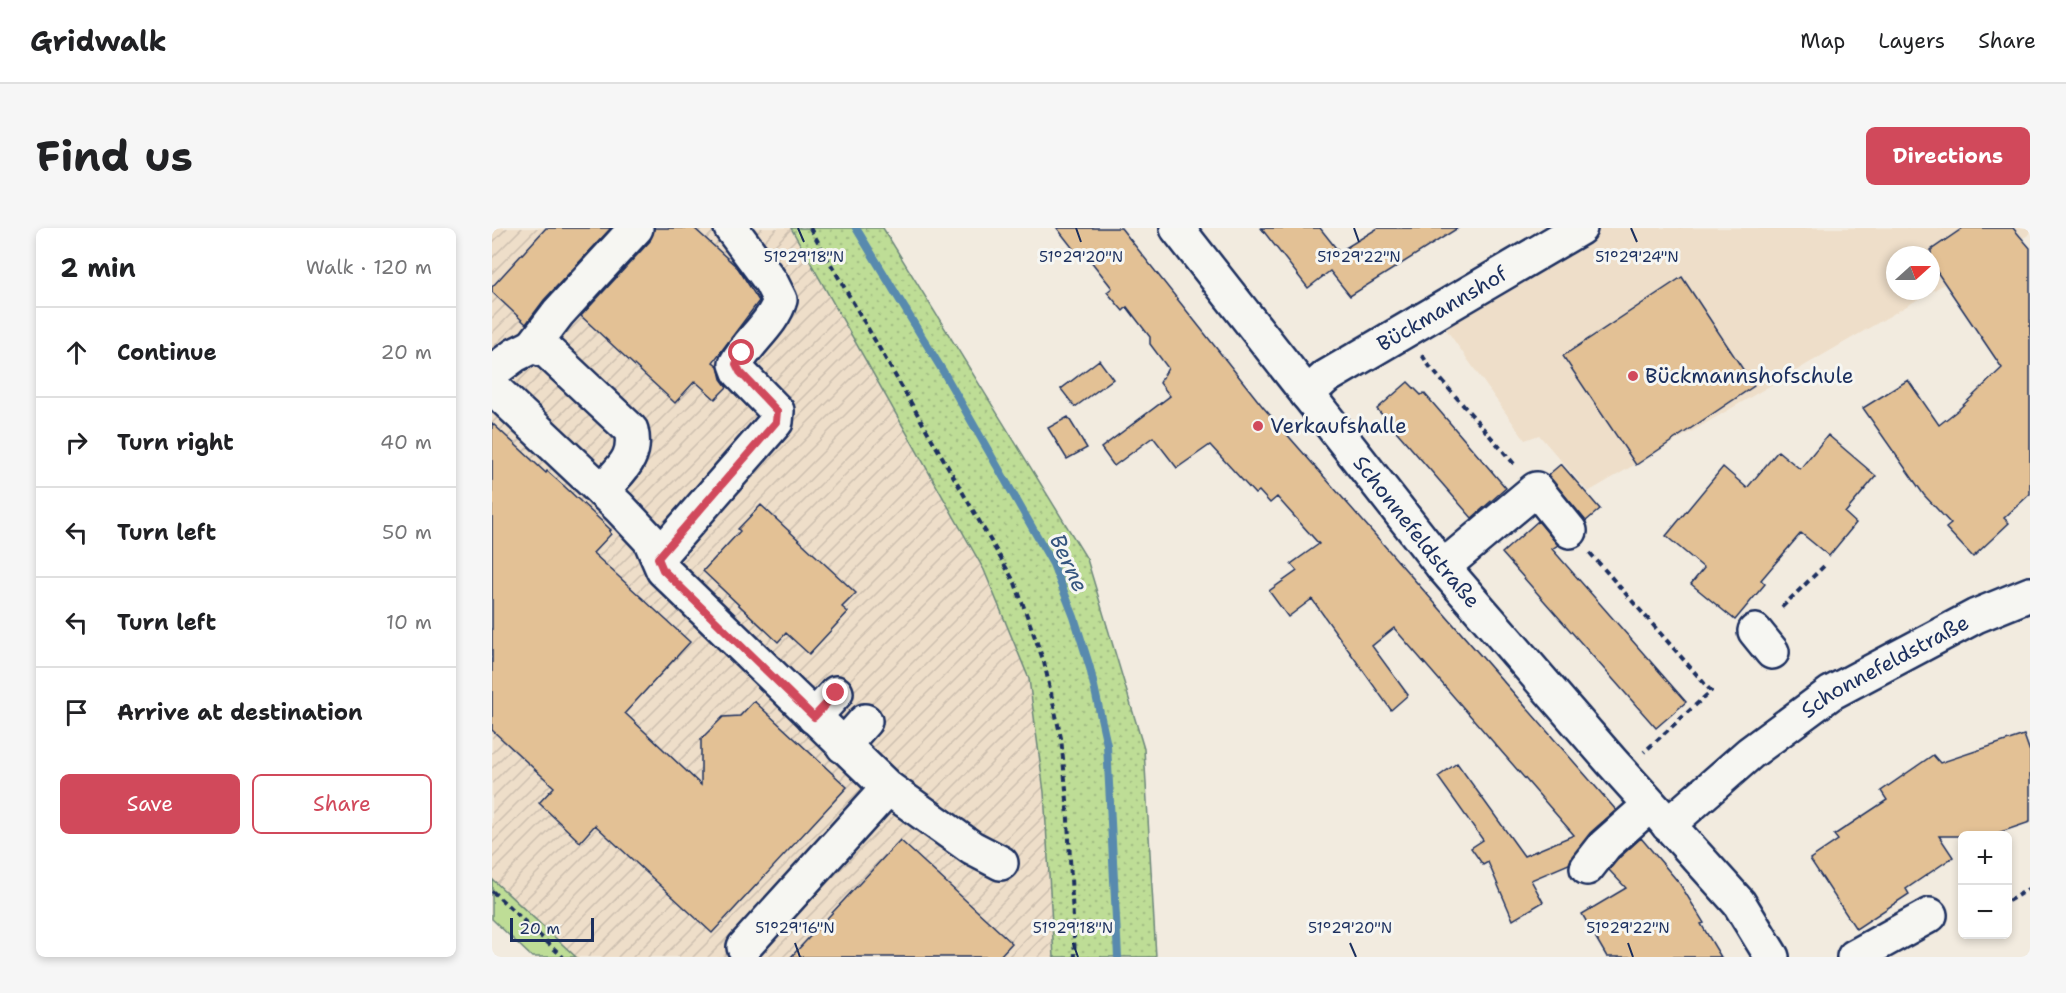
<!DOCTYPE html>
<html lang="en">
<head>
<meta charset="utf-8">
<style>
  body { margin:0; font-family:"Shantell Sans",sans-serif; background:#f6f6f6; color:#202124 }
  .controls { position:absolute; right:18px; bottom:18px; display:grid; overflow:hidden; border-radius:9px; box-shadow:0 3px 9px #0003 }
  .controls button { width:54px; height:54px; display:grid; place-items:center; padding:0; border:0; border-bottom:2px solid #e0e0e0; background:#fff; color:#202124; font:30px sans-serif }
  .compass { position:absolute; left:1394px; top:18px; width:54px; height:54px; border-radius:50%; background:#fff; box-shadow:0 3px 9px #0003; rotate:69deg }
  .scale { position:absolute; left:18px; bottom:15px; width:84px; box-sizing:border-box; padding-left:6px; border:3px solid #1b2f5e; border-top:0; font-size:16px; line-height:21px; white-space:nowrap; color:#1b2f5e; -webkit-text-stroke:4px #f6f6f2; paint-order:stroke }
  .stop { position:absolute; width:18px; height:18px; margin:-14px; border:4px solid #d1495b; border-radius:50%; background:#fff }
  .stop.end { background:#d1495b; border-color:#fff; box-shadow:0 2px 6px #0008 }
  .list { margin:0; padding:0; list-style:none }
  h2 { display:flex; justify-content:space-between; align-items:center; height:78px; margin:0; padding:0 24px; font-size:26px }
  h2 small { font-size:20px; font-weight:400; color:#757577 }
  .list li { display:grid; grid-template-columns:39px 1fr auto; gap:18px; align-items:center; box-sizing:border-box; height:90px; padding:0 24px; border-top:2px solid #e0e0e0 }
  .list b { display:block; font-size:22px; white-space:nowrap }
  .list em { font-size:20px; font-style:normal; color:#757577 }
  .actions { display:flex; gap:12px; padding:18px 24px }
  .actions a { flex:1; padding:14px 0; border:2px solid #d1495b; border-radius:9px; text-align:center; font-size:21px; color:#d1495b }
  .actions .main { background:#d1495b; color:#fff }
  .icon { flex:none; width:33px; height:33px; fill:none; stroke:currentColor; stroke-width:2; stroke-linecap:round; stroke-linejoin:round }
  .map { position:relative; flex:none; width:1538px; height:729px; overflow:hidden; border-radius:9px }
  header { display:flex; align-items:center; gap:36px; box-sizing:border-box; height:84px; padding:0 30px; background:#fff; border-bottom:2px solid #e0e0e0 }
  header strong { font-size:28px }
  nav { display:flex; gap:33px; margin-inline-start:auto; font-size:21px }
  .intro { display:flex; align-items:center; justify-content:space-between; box-sizing:border-box; height:144px; padding:0 36px }
  h1 { margin:0; font-size:42px }
  .button { padding:15px 27px; border-radius:9px; background:#d1495b; color:#fff; font-size:21px; font-weight:700 }
  main { display:flex; gap:36px; padding:0 36px }
  aside { flex:1; background:#fff; border-radius:9px; box-shadow:0 3px 9px #0003 }
  .map>svg:first-child { display:block }
</style>
</head>
<body>
<header>
<strong>Gridwalk</strong>
<nav><a>Map</a><a>Layers</a><a>Share</a></nav>
</header>
<div class="intro"><h1>Find us</h1><a class="button">Directions</a></div>
<main>
<aside>
<h2>2 min<small>Walk · 120 m</small></h2>
<ul class="list">
<li><svg class="icon" aria-label="ahead" viewBox="0 0 24 24"><path d="M12 20V5M6 11l6-6 6 6"/></svg><div><b>Continue</b></div><em>20 m</em></li>
<li><svg class="icon" aria-label="right" viewBox="0 0 24 24"><path d="M7 20v-9h11M14 6l5 5-5 5"/></svg><div><b>Turn right</b></div><em>40 m</em></li>
<li><svg class="icon" aria-label="left" viewBox="0 0 24 24"><path d="M17 20v-9H6M10 6l-5 5 5 5"/></svg><div><b>Turn left</b></div><em>50 m</em></li>
<li><svg class="icon" aria-label="left" viewBox="0 0 24 24"><path d="M17 20v-9H6M10 6l-5 5 5 5"/></svg><div><b>Turn left</b></div><em>10 m</em></li>
<li><svg class="icon" aria-label="arrive" viewBox="0 0 24 24"><path d="M6 21V4h12l-3 4 3 4H6"/></svg><div><b>Arrive at destination</b></div></li>
</ul>
<div class="actions"><a class="main">Save</a><a>Share</a></div>
</aside>
<div class="map">
<svg width="1538" height="729" viewBox="0 0 1538 729">
  <defs>
    <pattern id="industrial-furrows" width="10" height="10" patternUnits="userSpaceOnUse" patternTransform="scale(1.5)"><rect width="10" height="10" fill="#eedec9"/><path d="M-1 1l2-2M0 10L10 0M9 11l2-2" fill="none" stroke="#ccbfaf"/></pattern>
    <pattern id="grass-dots" width="8" height="8" patternUnits="userSpaceOnUse" patternTransform="scale(1.5)"><rect width="8" height="8" fill="#bedd96"/><path d="M2 2h.1M6 6h.1" fill="none" stroke="#a3be84" stroke-width="1.8" stroke-linecap="round"/></pattern>
  </defs>
  <rect width="100%" height="100%" fill="#f2ebdf"/>
  <filter id="ink" filterUnits="userSpaceOnUse"><feTurbulence type="fractalNoise" baseFrequency=".0167" numOctaves="2"/><feDisplacementMap in="SourceGraphic" scale="12" xChannelSelector="R" yChannelSelector="G"/><feConvolveMatrix kernelMatrix="1 2 1 2 8 2 1 2 1" color-interpolation-filters="sRGB"/></filter>
  <g filter="url(#ink)">
    <path fill="#eedec9" fill-rule="evenodd" d="M 1100,0 L 1538,0 L 1538,6 L 1096,264 L 1047,207 L 1033,212 L 946,90 ZM 1403,27 L 1439,27 L 1439,63 L 1403,63 Z"/>
    <path fill="url(#industrial-furrows)" d="M 0,0 L 299,0 L 492,342 L 537,451 L 552,564 L 562,729 L 84,729 L 0,651 Z"/>
    <path fill="url(#grass-dots)" stroke="#6c867a" stroke-width="1.5" d="M 299,0 L 391,0 L 595,331 L 652,521 L 664,729 L 562,729 L 552,564 L 537,451 L 492,342 Z"/>
    <path fill="#bedd96" stroke="#6c867a" stroke-width="1.5" d="M 0,651 L 84,729 L 40,729 L 0,691 Z"/>
    <g fill="none" stroke-linecap="round" stroke-linejoin="round">
      <path stroke="#598aae" stroke-width="8" d="M 364,0 L 452,145 L 561,336 L 582,389 L 598,440 L 615,517 L 626,729"/>
    </g>
    <path fill="#e3c195" stroke="#1b2f5e" stroke-width="1.5" d="M 54,0 L 119,0 L 52,72 L 34,96 L 0,64 L 0,59 Z
      M 162,0 L 202,0 L 246,40 L 267,73 L 221,134 L 226,138 L 229,151 L 235,159 L 223,171 L 203,153 L 183,175 L 89,88 L 158,13 Z
      M 565,0 L 629,0 L 771,179 L 1124,582 L 1098,605 L 1080,628 L 1077,636 L 1039,652 L 1051,674 L 1021,692 L 996,634 L 991,637 L 979,620 L 991,612 L 946,549 L 965,535 L 1032,628 L 1082,607 L 902,400 L 880,418 L 916,467 L 899,482 L 820,371 L 796,389 L 777,363 L 805,343 L 799,336 L 827,316 L 785,269 L 778,275 L 767,263 L 763,266 L 718,217 L 685,240 L 661,209 L 622,238 L 609,220 L 678,168 L 668,155 L 676,140 L 658,116 L 658,109 L 635,79 L 631,83 L 615,64 L 620,60 L 591,23 L 586,27 Z
      M 769,0 L 828,0 L 847,24 L 886,0 L 966,0 L 858,68 L 838,43 L 816,60 Z
      M 1471,0 L 1521,0 L 1538,20 L 1538,266 L 1512,290 L 1517,295 L 1481,329 L 1454,300 L 1459,296 L 1432,267 L 1371,180 L 1416,152 L 1447,197 L 1466,182 L 1510,140 L 1439,35 L 1439,22 Z
      M 1190,49 L 1262,158 L 1144,237 L 1071,128 Z
      M 607,132 L 621,151 L 583,179 L 569,161 Z
      M 916,154 L 929,167 L 932,165 L 1014,260 L 980,290 L 885,181 Z
      M 576,189 L 595,220 L 575,231 L 556,200 Z
      M 0,195 L 54,245 L 55,243 L 72,258 L 119,302 L 117,303 L 119,306 L 101,325 L 198,414 L 133,485 L 209,557 L 209,511 L 231,489 L 248,488 L 262,473 L 355,559 L 220,705 L 103,597 L 88,614 L 47,575 L 62,559 L 0,502 Z
      M 1336,207 L 1384,248 L 1353,285 L 1364,295 L 1337,328 L 1309,305 L 1269,352 L 1273,356 L 1243,392 L 1199,356 L 1212,340 L 1174,308 L 1231,239 L 1255,260 L 1286,223 L 1308,241 Z
      M 1069,236 L 1108,281 L 1094,293 L 1056,247 Z
      M 269,277 L 364,365 L 350,379 L 356,384 L 317,426 L 294,405 L 286,414 L 211,343 L 248,303 L 246,301 Z
      M 1046,293 L 1066,317 L 1060,321 L 1194,474 L 1164,500 L 1010,325 Z
      M 1532,507 L 1538,524 L 1538,594 L 1497,608 L 1447,608 L 1461,629 L 1414,661 L 1417,666 L 1364,701 L 1318,631 L 1346,612 L 1342,607 L 1395,572 L 1389,563 L 1441,527 L 1448,535 Z
      M 1149,610 L 1188,656 L 1212,695 L 1209,696 L 1229,729 L 1115,729 L 1090,686 L 1134,660 L 1117,642 L 1127,630 Z
      M 408,612 L 520,715 L 507,729 L 299,729 Z"/>
    <g fill="none" stroke-linecap="round" stroke-linejoin="round">
      <defs>
        <g id="minor">
          <path id="s1" d="M 685,0 L 951,339 L 1119,533 L 1247,675 L 1280,729"/>
          <path d="M 41,118 L 66,85 L 144,0"/>
          <path d="M 0,144 L 23,127 L 41,118 L 56,124 L 139,202 C 146,231 127,242 110,263"/>
          <path d="M 0,159 L 127,279 L 158,312 L 171,342 L 396,560 L 480,620 L 509,635"/>
          <path id="s2" d="M 815,166 L 834,149 L 1088,0"/>
          <path d="M 166,329 L 284,194 L 285,183 L 247,144 L 244,136 C 256,113 281,96 288,72 L 279,54 L 239,0"/>
          <path d="M 951,339 L 1044,261 L 1078,303"/>
          <path d="M 1263,403 L 1280,424"/>
          <path d="M 322,489 L 344,465"/>
          <path d="M 351,518 L 373,493"/>
          <path id="s3" d="M 1176,597 L 1258,525 L 1339,465 L 1484,388 L 1538,366"/>
          <path d="M 1095,640 L 1113,617 L 1158,577"/>
          <path d="M 252,719 L 396,560"/>
          <path d="M 1362,729 L 1438,687"/>
        </g>
      </defs>
      <use href="#minor" stroke="#1b2f5e" stroke-width="38"/>
      <path stroke="#1b2f5e" stroke-width="4" stroke-dasharray="6 4.5" stroke-linecap="butt" d="M 318,0 L 523,355 L 552,434 L 569,510 L 575,572 L 583,729
        M 930,127 L 938,139 L 1024,238
        M 1098,325 L 1219,463 L 1152,524
        M 1290,379 L 1332,338
        M 0,663 L 71,729
        M 1516,673 L 1538,660"/>
      <use href="#minor" stroke="#f6f6f2" stroke-width="33"/>
    </g>
  </g>
  <g fill="none" stroke-linecap="round" stroke-linejoin="round" filter="url(#ink)">
    <path stroke="#d1495b" stroke-width="8" d="M 250,125 L 244,136 L 248,144 L 285,183 L 284,194 L 166,330 L 171,342 L 322,489 L 344,465"/>
  </g>
  <path fill="none" stroke="#1b2f5e" stroke-width="2" d="M 306,0 L 312,14M 584,0 L 589,14M 862,0 L 867,14M 1139,0 L 1145,14M 303,715 L 308,729M 581,715 L 586,729M 858,715 L 864,729M 1136,715 L 1141,729"/>
  <g fill="#d1495b" stroke="#f6f6f2" stroke-width="2">
    <circle cx="1141" cy="148" r="6"/>
    <circle cx="766" cy="198" r="6"/>
  </g>
  <g text-anchor="middle" dominant-baseline="central" stroke-width="6" stroke-linejoin="round" paint-order="stroke">
    <g font-size="21" fill="#1b2f5e" stroke="#f6f6f2">
      <text stroke="none"><textPath href="#s2" startOffset="160">Bückmannshof</textPath></text>
      <text stroke="none"><textPath href="#s1" startOffset="387">Schonnefeldstraße</textPath></text>
      <text stroke="none"><textPath href="#s3" startOffset="270">Schonnefeldstraße</textPath></text>
    </g>
    <g font-size="21" fill="#1b2f5e" stroke="#f6f6f2" text-anchor="start">
      <text x="1153" y="148">Bückmannshofschule</text>
      <text x="778" y="198">Verkaufshalle</text>
    </g>
    <g font-size="22" font-style="italic" fill="#35557f" stroke="#f6f6f2">
      <text transform="translate(577 335) rotate(65)">Berne</text>
    </g>
  </g>
  <g font-size="15" text-anchor="middle" fill="#1b2f5e" stroke="#f6f6f2" stroke-width="6" stroke-linejoin="round" paint-order="stroke">
    <text x="312" y="34">51°29'18"N</text>
    <text x="589" y="34">51°29'20"N</text>
    <text x="867" y="34">51°29'22"N</text>
    <text x="1145" y="34">51°29'24"N</text>
    <text x="303" y="705">51°29'16"N</text>
    <text x="581" y="705">51°29'18"N</text>
    <text x="858" y="705">51°29'20"N</text>
    <text x="1136" y="705">51°29'22"N</text>
  </g>
</svg>
<div class="controls">
<button>+</button>
<button>−</button>
</div>
<svg class="compass" viewBox="-18 -18 36 36"><path d="M0-13l5 13h-10z" fill="#e53935"/><path d="M0 13l5-13h-10z" fill="#757577"/></svg>
<div class="scale">20 m</div>
<div class="stop" style="left:250px;top:125px"></div>
<div class="stop end" style="left:344px;top:465px"></div>
</div>
</main>
</body>
</html>
